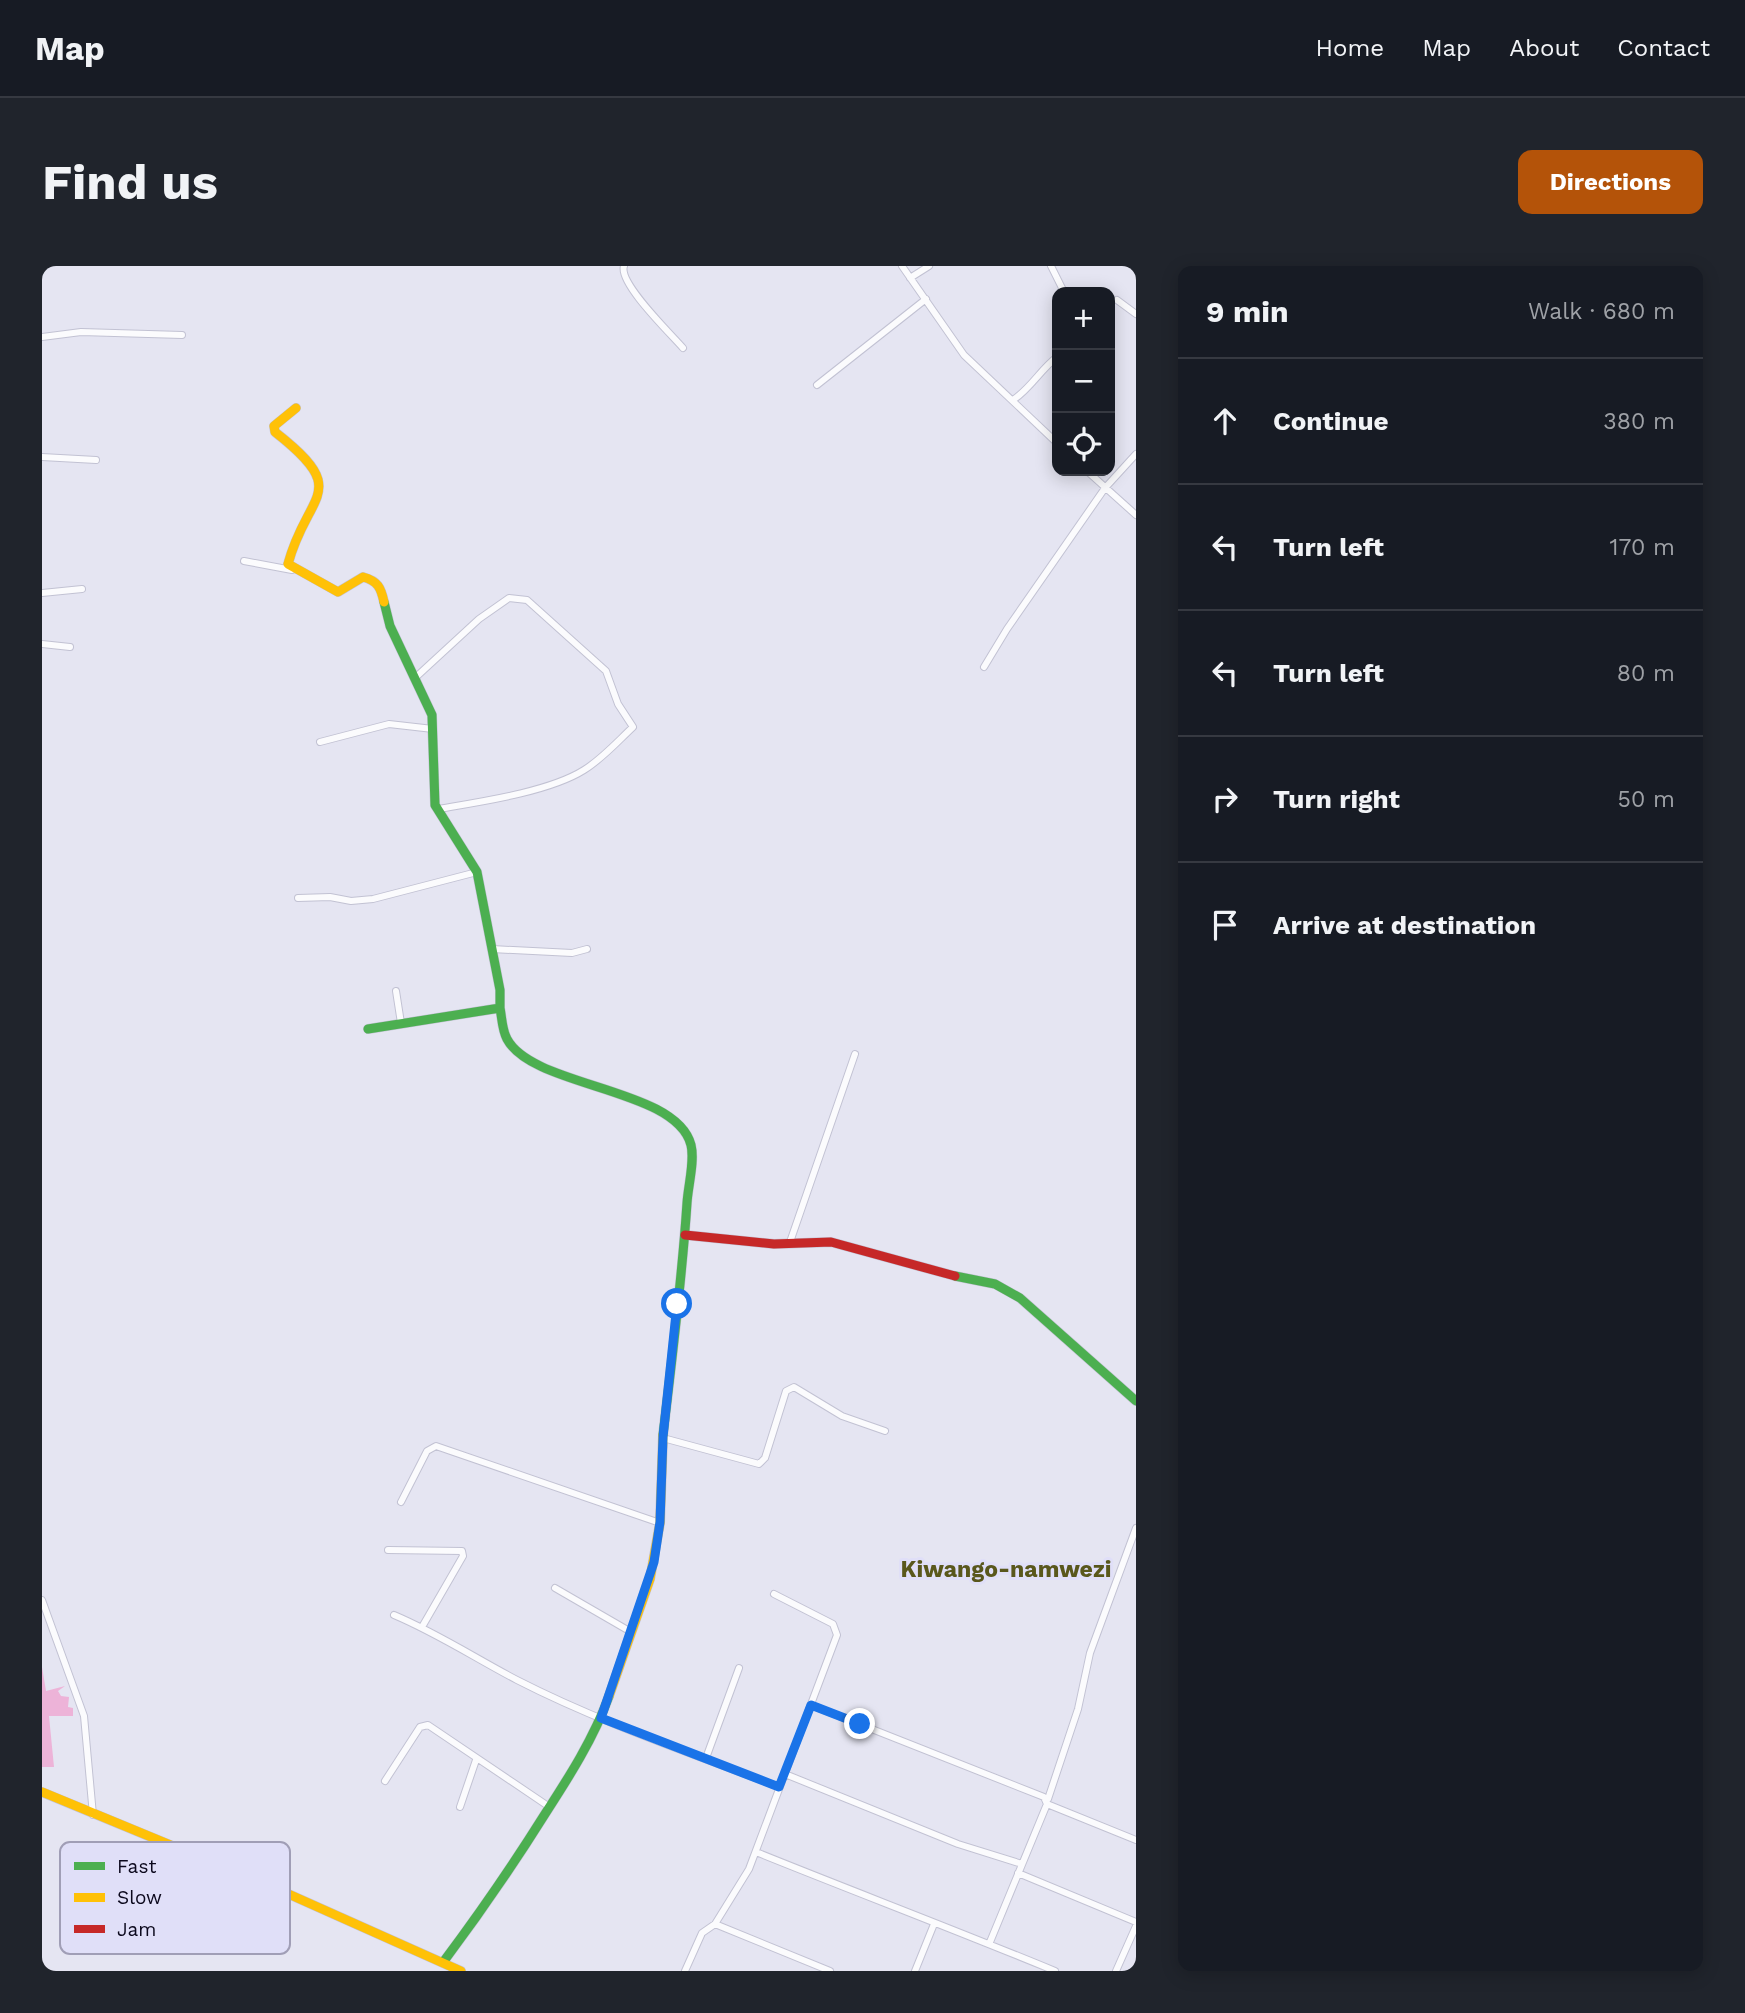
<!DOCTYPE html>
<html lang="en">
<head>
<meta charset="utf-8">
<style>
  body { margin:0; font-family:"Work Sans",sans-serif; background:#20242c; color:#f1f3f6 }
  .controls { position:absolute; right:21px; top:21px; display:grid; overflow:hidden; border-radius:14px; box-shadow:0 4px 18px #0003 }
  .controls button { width:63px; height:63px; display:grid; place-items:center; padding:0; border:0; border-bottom:2px solid #363941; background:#171b24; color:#f1f3f6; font:35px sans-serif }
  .stop { position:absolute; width:21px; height:21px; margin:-16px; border:5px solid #1a73e8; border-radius:50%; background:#fff }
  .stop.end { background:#1a73e8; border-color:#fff; box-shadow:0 2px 7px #0008 }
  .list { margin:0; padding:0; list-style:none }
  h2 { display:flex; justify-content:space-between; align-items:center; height:91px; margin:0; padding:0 28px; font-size:30px }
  h2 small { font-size:23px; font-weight:400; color:#9ea1a6 }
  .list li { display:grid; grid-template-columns:46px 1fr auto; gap:21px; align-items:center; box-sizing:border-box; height:126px; padding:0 28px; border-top:2px solid #363941 }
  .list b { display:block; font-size:26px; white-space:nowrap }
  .list em { font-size:23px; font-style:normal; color:#9ea1a6 }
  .icon { flex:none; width:38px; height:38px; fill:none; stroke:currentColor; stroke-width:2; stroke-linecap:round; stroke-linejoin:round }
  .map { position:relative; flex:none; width:1094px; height:1705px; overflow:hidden; border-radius:14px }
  header { display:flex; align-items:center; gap:42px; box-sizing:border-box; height:98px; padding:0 35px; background:#171b24; border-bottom:2px solid #363941 }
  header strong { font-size:33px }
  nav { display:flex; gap:38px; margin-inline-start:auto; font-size:24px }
  .intro { display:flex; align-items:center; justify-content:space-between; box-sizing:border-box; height:168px; padding:0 42px }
  h1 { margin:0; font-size:49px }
  .button { padding:18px 32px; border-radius:14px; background:#b45309; color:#fff; font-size:24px; font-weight:700 }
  main { display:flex; gap:42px; padding:0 42px }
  aside { flex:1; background:#171b24; border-radius:14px; box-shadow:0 4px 18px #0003 }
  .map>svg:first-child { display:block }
</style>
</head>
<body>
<header>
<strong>Map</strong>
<nav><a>Home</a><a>Map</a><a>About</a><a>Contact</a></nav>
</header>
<div class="intro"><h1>Find us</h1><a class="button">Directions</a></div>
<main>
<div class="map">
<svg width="1094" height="1705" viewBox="0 0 1094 1705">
  <rect width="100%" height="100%" fill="#e5e5f2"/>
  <path fill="#edb3d8" d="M 0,1401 L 4,1425 L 23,1420 L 16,1425 L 19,1430 L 27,1431 L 26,1441 L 31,1442 L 31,1450 L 7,1450 L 12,1501 L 0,1501 Z"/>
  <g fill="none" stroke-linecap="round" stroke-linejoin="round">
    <defs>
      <path id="street" d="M 582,0 C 576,17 629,68 641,82
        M 860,0 L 922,89 L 1015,177
        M 1009,0 L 1022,26
        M 868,12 L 887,0
        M 1075,34 L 1094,48
        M 0,71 L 39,66 L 140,69
        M 775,119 L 884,33
        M 971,134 C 989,122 998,104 1015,91
        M 0,191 L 54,194
        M 1045,205 L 1094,249
        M 202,295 L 250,304
        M 0,327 L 40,323
        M 0,378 L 28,381
        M 942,401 L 965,363 L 1063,222 L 1094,188
        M 374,411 L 437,353 L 467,332 L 485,334 L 564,405 L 576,438 L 591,461 C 575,476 560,493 542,504 C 507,526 437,536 396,543
        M 278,476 L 347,458 L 391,463
        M 256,632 L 288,631 L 309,635 L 331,633 L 435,606
        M 450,683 L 530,687 L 545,683
        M 354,725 L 359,757
        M 748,976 L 813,788
        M 621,1172 L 717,1198 L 723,1192 L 744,1125 L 752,1121 L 800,1150 L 843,1165
        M 359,1236 L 385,1185 L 394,1180 L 618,1257
        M 346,1284 L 420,1285 L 421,1290 L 380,1361
        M 513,1322 L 589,1366
        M 0,1334 L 42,1450 L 51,1549
        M 352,1349 C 395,1367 433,1392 475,1414 C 559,1457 649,1487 737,1521
        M 769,1439 L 1002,1531 L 1005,1538 L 1094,1574
        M 664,1492 L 697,1402
        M 743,1508 L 916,1578 L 980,1598
        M 343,1515 L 378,1461 L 386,1459 L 506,1540
        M 1006,1533 L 1036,1443 L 1048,1387 L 1094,1262
        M 418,1541 L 434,1494
        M 714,1586 C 813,1626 914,1664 1013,1705
        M 976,1607 L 1094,1656
        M 673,1658 L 788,1705
        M 948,1676 L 1005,1538
        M 643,1705 L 660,1667 L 673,1658 L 707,1603 L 795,1369 L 791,1358 L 732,1328
        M 873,1705 L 892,1658
        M 1074,1705 L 1094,1660"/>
      <path id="fast" d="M 342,336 L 348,360 L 390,449 L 393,539 L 435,606 L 458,724 L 458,742
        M 326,763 L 458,742 C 460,752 460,764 465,773 C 491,822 634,821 649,879 C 653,895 646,920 645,937 C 640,1014 630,1092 621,1169
        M 913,1010 L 953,1018 L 978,1032 L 1094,1135
        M 402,1695 C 438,1647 471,1599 503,1548 C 527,1511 552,1472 567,1430"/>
      <path id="slow" d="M 254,142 L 232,160 L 233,166 C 311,227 265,226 246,298 L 296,326 L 321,311 C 336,315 339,322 342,336
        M 567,1430 L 608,1313 L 618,1257 L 621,1169
        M 0,1526 L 242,1626 L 419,1705"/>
      <path id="jam" d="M 643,969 L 732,978 L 789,976 L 913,1010"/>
    </defs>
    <use href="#street" stroke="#c2c2d3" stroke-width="8"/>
    <use href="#fast" stroke="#c2c2d3" stroke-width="10"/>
    <use href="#slow" stroke="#c2c2d3" stroke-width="10"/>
    <use href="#jam" stroke="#c2c2d3" stroke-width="10"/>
    <use href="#street" stroke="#fbfbfd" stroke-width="6"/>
    <use href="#fast" stroke="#4caf50" stroke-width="9"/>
    <use href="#slow" stroke="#ffc107" stroke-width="9"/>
    <use href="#jam" stroke="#c62828" stroke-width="9"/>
  </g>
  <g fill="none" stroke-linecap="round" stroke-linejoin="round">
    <path stroke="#1a73e8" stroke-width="9" d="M 635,1038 L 621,1171 L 618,1256 L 612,1296 L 559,1452 L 737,1521 L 769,1439 L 818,1458"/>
  </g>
  <g text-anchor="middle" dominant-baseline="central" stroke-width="6" stroke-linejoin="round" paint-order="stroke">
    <g font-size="23" font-weight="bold" fill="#59571c" stroke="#e0dff8">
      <text x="964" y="1303">Kiwango-namwezi</text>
    </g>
  </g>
  <rect x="18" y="1576" width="230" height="112" rx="10" fill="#e0dff8" stroke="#a09eb6" stroke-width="2"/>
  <rect x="32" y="1596" width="31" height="8" fill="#4caf50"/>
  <rect x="32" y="1627" width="31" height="9" fill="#ffc107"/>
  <rect x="32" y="1659" width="31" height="8" fill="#c62828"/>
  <g font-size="19" fill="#0b081c">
    <text x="75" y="1607">Fast</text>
    <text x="75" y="1638">Slow</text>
    <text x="75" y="1670">Jam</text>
  </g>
</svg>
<div class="controls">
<button>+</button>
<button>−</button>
<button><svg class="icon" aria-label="locate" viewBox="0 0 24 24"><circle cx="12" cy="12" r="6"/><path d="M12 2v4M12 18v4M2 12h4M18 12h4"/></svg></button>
</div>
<div class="stop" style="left:635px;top:1038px"></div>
<div class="stop end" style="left:818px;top:1458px"></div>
</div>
<aside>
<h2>9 min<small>Walk · 680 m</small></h2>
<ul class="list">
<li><svg class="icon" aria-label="ahead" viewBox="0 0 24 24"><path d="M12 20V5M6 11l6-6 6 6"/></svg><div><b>Continue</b></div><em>380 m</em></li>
<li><svg class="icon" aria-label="left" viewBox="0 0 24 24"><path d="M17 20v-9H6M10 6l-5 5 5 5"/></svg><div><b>Turn left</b></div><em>170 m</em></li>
<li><svg class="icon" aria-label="left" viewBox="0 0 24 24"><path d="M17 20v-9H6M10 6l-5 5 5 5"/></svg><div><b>Turn left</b></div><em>80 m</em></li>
<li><svg class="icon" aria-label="right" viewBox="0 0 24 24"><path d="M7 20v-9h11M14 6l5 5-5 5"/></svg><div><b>Turn right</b></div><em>50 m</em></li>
<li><svg class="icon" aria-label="arrive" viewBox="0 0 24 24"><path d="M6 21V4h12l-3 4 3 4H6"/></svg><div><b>Arrive at destination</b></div></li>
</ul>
</aside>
</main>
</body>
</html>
